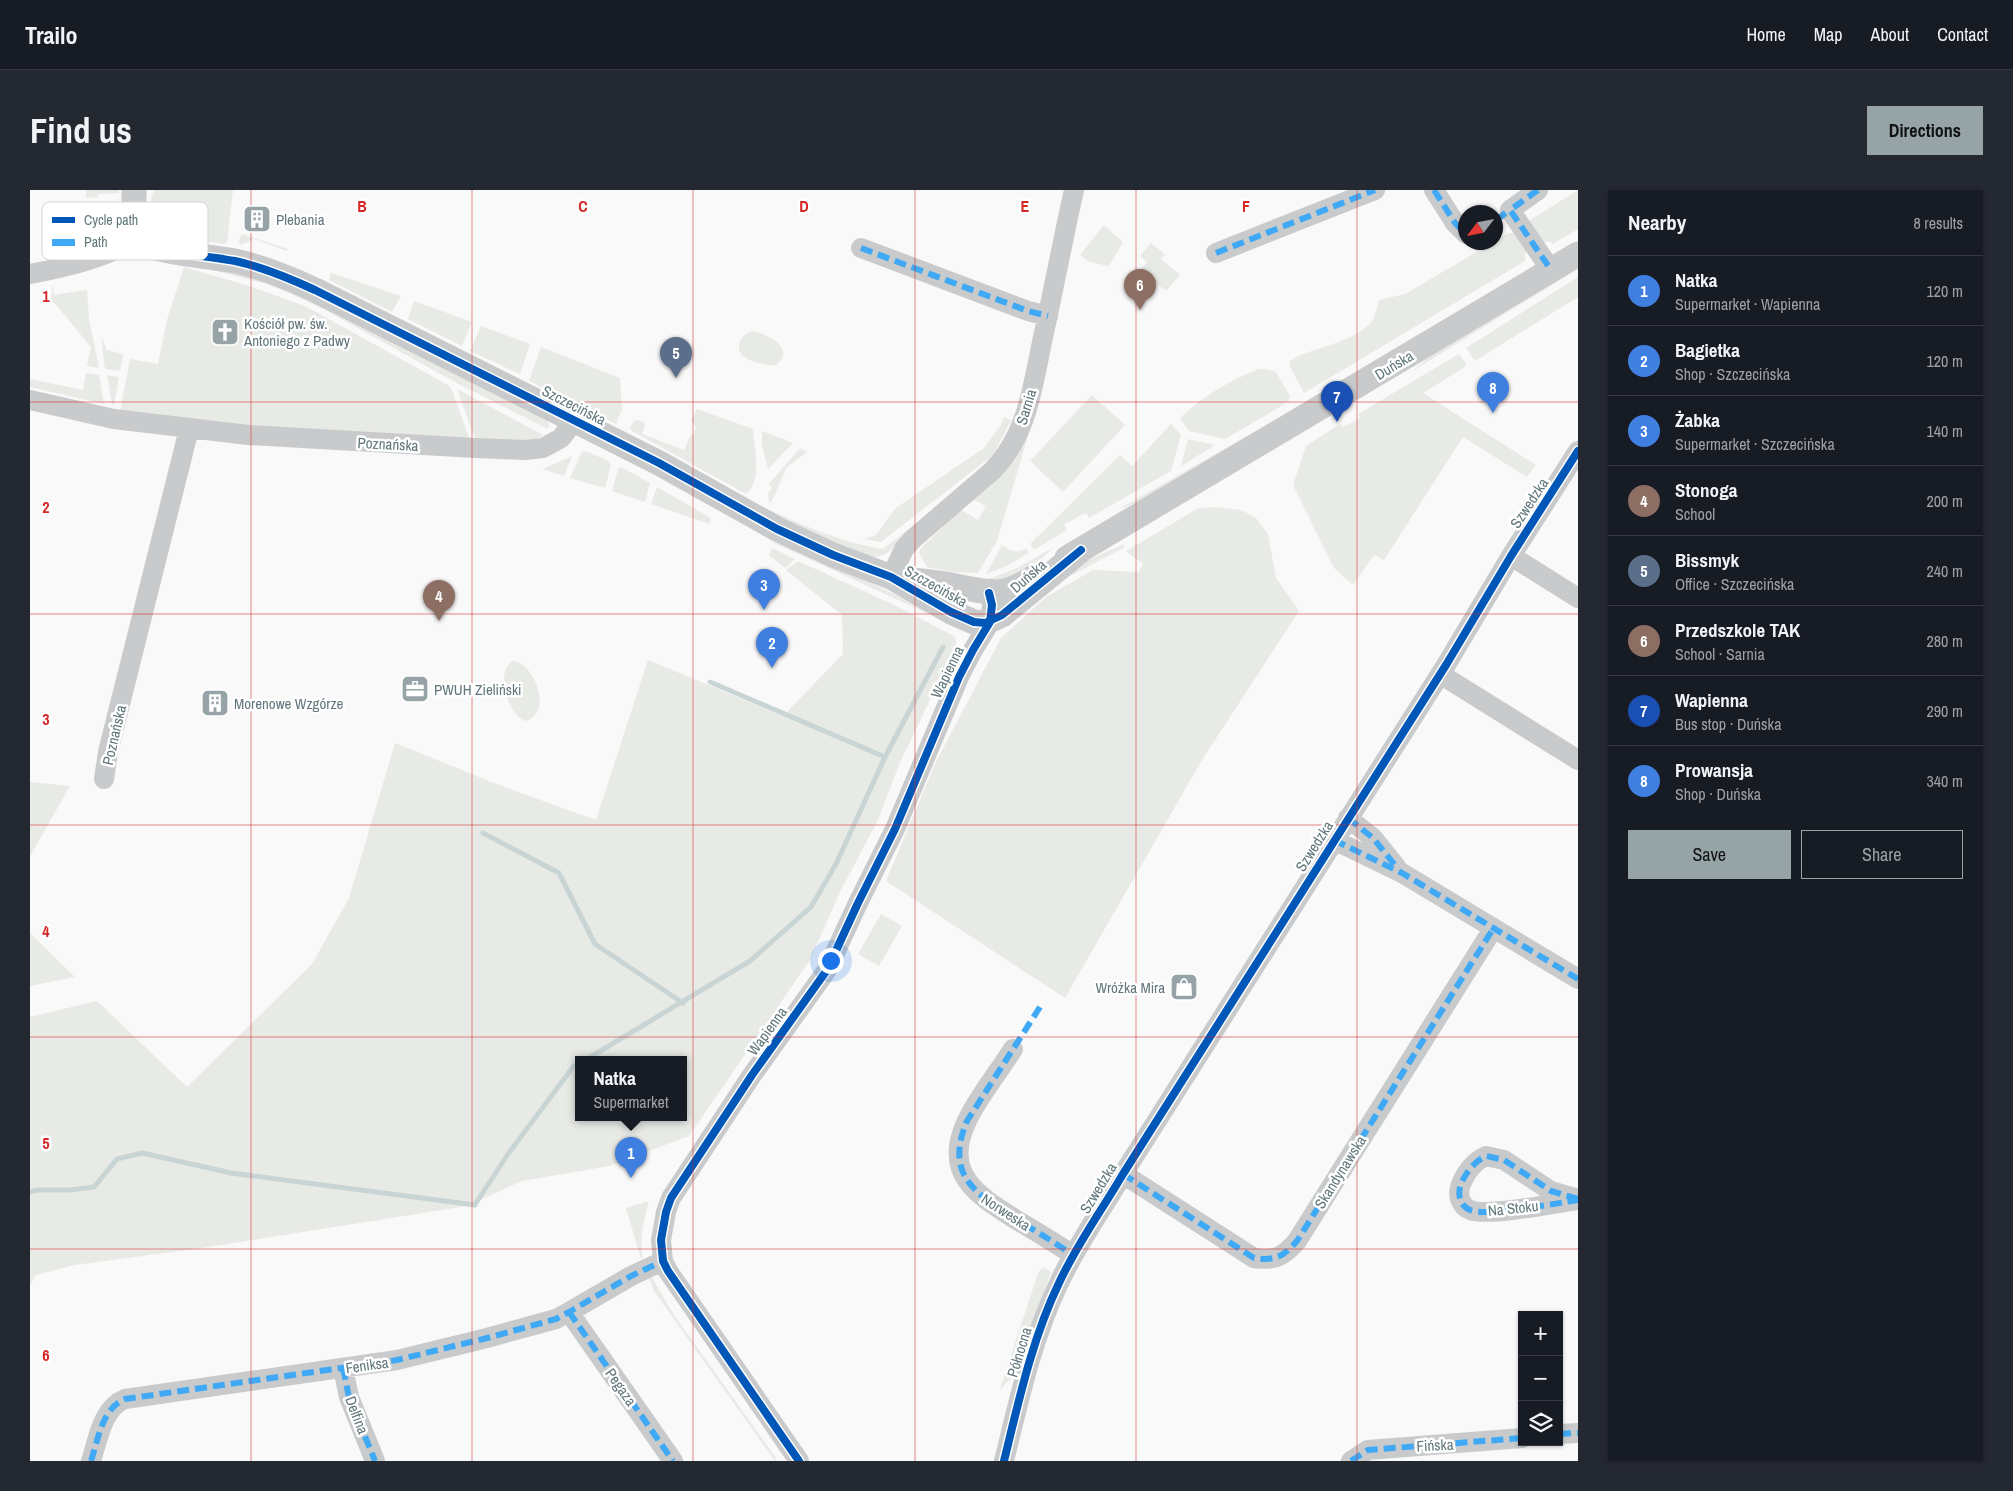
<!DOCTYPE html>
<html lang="en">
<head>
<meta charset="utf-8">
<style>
  body { margin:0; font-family:"Archivo Narrow",sans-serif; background:#242831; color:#f1f3f6 }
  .controls { position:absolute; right:15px; bottom:15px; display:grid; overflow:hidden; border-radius:0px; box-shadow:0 1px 4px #0004 }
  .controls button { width:45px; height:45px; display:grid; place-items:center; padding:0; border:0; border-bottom:1px solid #363941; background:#171b24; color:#f1f3f6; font:25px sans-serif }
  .compass { position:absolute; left:1428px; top:15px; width:45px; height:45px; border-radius:50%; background:#171b24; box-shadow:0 1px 4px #0004; rotate:238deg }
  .you { position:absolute; left:800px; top:770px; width:18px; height:18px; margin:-12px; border:4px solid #fff; border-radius:50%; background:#1a73e8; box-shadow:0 0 0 8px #1a73e833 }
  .badge { display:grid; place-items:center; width:32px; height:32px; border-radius:50%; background:#96a4a7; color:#fff; font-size:16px; font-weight:700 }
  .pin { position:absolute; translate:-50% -41px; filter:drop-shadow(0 1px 2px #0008) }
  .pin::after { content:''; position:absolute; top:26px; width:18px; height:15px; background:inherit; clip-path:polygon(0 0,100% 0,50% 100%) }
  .popup { position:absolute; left:545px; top:866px; width:112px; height:65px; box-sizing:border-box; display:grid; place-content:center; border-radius:0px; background:#171b24; filter:drop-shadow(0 1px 4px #0005); font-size:16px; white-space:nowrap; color:#9ea1a6 }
  .popup b { font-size:19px; color:#f1f3f6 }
  .popup::after { content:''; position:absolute; left:50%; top:100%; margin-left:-10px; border:10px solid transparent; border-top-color:#171b24 }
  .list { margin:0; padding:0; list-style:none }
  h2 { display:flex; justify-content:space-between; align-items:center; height:65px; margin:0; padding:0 20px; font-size:21px }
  h2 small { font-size:16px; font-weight:400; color:#9ea1a6 }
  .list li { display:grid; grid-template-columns:32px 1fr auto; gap:15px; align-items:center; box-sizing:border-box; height:70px; padding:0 20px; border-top:1px solid #363941 }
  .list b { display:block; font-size:19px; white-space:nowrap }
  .list p { margin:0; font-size:16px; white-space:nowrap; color:#9ea1a6 }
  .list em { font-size:16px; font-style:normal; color:#9ea1a6 }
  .actions { display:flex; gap:10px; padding:15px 20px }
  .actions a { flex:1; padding:11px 0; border:1px solid #96a4a7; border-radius:0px; text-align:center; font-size:18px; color:#96a4a7 }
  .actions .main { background:#96a4a7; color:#111 }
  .icon { flex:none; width:28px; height:28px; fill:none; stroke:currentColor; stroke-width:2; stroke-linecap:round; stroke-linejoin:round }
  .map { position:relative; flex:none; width:1548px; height:1271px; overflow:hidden; border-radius:0px }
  header { display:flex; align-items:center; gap:30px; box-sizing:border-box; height:70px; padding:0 25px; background:#171b24; border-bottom:1px solid #363941 }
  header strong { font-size:24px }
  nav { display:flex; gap:28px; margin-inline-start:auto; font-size:18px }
  .intro { display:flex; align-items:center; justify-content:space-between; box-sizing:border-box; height:120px; padding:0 30px }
  h1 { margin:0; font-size:35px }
  .button { padding:12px 22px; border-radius:0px; background:#96a4a7; color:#111; font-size:18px; font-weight:700 }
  main { display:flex; gap:30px; padding:0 30px }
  aside { flex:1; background:#171b24; border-radius:0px; box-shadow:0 1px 4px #0004 }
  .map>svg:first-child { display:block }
</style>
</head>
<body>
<header>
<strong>Trailo</strong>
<nav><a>Home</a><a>Map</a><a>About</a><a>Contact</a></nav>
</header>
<div class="intro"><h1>Find us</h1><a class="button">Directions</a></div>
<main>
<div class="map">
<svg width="1548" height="1271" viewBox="0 0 1548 1271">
  <rect width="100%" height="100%" fill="#f9f9f9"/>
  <path fill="#e8eae6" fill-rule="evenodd" d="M 56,0 L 89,0 L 89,3 L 68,4 L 68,7 L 56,8 Z
    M 124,0 L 203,0 L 197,53 L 195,54 L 139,47 C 118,38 117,19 124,0 Z
    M 1548,0 L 1548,39 L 1523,54 L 1518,51 L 1512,54 L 1497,32 Z
    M 1074,35 L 1093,52 L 1079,76 L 1059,72 L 1050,65 Z
    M 1479,43 L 1485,43 L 1499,61 L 1495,64 L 1495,71 L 1274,203 L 1260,177 L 1260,171 L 1268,166 C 1288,158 1329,149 1341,132 C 1345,127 1347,117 1349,110 L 1375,104 Z
    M 212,44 L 258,59 L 257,61 L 224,49 L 211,55 L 208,52 Z
    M 1121,53 L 1135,64 L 1131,69 L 1150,85 L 1136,101 L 1110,80 L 1117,72 L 1110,66 Z
    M 1548,74 L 1548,79 L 1381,182 L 1417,152 Z
    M 154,77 L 216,95 L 275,116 L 418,195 L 422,200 L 440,251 L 218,237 L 90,222 L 100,169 L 128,174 L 137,130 Z
    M 189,78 L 236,90 L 515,227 L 519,234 L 518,239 L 423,191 L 295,120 L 255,101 L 237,94 L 178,79 Z
    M 301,83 L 371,106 L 362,122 L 299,90 Z
    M 1548,87 L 1548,107 L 1445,171 L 1436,158 Z
    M 23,93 L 24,105 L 57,100 L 59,129 L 69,178 L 57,176 L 61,157 L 21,109 Z
    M 384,111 L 442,132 L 432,156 L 378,129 Z
    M 451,136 L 500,154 L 490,184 L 440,161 Z
    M 723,141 C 738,144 767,159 746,175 C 740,177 716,171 712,165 C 704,155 713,143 723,141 Z
    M 71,147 L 77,160 L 93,164 L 90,181 L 75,179 Z
    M 511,157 L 590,188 L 592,219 L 586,234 L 499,191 Z
    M 1429,164 L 1436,173 L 1435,177 L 1393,203 L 1506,275 L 1497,287 L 1433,247 L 1354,370 L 1344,365 L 1323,395 L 1304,378 L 1263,295 L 1276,256 L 1310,234 L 1313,237 L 1330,228 L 1328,224 Z
    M 1228,179 L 1237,179 L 1246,182 L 1260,206 L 1258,212 L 1195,249 L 1159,241 L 1150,228 C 1173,206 1199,191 1228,179 Z
    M 56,183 L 69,185 L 74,214 L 0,197 L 0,189 L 53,200 Z
    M 77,185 L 89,187 L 84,215 L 82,215 Z
    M 427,199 L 513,245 L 502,253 L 446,251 Z
    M 1062,205 L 1095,235 L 1033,302 L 1000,271 Z
    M 667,219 L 723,239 C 724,258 733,290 716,304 L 602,241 L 600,238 L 604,231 L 607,230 L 614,232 L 615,235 L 612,244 L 654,260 L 660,246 L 663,245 L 666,237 L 661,230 Z
    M 974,227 L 981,230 L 963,265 L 851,352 L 834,349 L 846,345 L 866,318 L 954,258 L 971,235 Z
    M 1002,232 L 967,351 L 948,383 L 922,382 L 897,377 L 889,363 L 891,358 L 913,337 L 910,333 L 928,318 L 948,330 L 956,316 L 944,310 L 979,277 Z
    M 1141,234 L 1151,245 L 1141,281 L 1059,328 L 1056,323 L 1034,334 L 1037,340 L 1004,360 L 1000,354 L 1090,265 L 1102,276 Z
    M 1238,234 L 1242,237 L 1129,304 L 1087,320 Z
    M 732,241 L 763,253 L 738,279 L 732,255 Z
    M 1158,249 L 1185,255 L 1151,276 Z
    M 770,258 L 777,262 L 757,277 L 741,313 L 739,312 L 738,303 L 742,299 L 739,294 Z
    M 555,261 L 579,271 L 581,275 L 575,298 L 540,288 L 551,263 Z
    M 542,266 L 534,286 L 513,279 Z
    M 591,277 L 620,293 L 615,312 L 582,301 L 588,279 Z
    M 627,297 L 681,328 L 679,334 L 621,314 Z
    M 728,315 C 769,333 808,352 853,359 L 890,330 L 891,331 L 857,363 L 851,366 L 843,368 L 777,345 Z
    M 1185,317 L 1211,320 L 1226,328 L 1238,344 L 1246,388 L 1269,421 L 1172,570 L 1035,808 L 856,691 L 905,574 L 971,448 L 1016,407 L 1063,380 L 1109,382 L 1113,374 L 1096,361 L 1167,319 Z
    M 746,349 L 922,431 L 918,433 L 744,353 Z
    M 1094,354 L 1093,358 L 1012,401 L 1045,376 Z
    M 972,355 C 980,360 987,365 996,358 L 999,363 L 975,377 L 956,384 Z
    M 1024,357 C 998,381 992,388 956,390 L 985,379 Z
    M 742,358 L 765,369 L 755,378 L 739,365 Z
    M 768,371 L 862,414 L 922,445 L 926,449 L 926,455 L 869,575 L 848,630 L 810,702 L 780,770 L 659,946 L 579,976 L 492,991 L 437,1016 L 172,1058 L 45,1075 L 6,1085 L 0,1095 L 0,827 L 67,811 L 157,897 L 282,774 L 319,708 L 365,553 L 469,595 L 566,630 L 618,470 L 753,526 L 813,464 L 812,425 L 756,380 ZM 654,869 L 654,927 L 548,927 L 548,869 Z
    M 482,471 C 502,470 525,521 496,531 C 478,526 465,483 482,471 Z
    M 0,592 L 40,596 L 0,666 Z
    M 851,724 L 872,736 L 849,776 L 828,764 Z
    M 0,743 L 45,787 L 0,796 Z
    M 615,1012 L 619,1012 C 614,1030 609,1048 613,1067 L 611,1069 L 596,1018 Z
    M 1014,1078 L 1021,1082 L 986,1184 L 970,1199 L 1008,1083 L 1010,1080 Z
    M 618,1085 L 621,1086 L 644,1125 L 746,1268 L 745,1271 L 624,1101 Z"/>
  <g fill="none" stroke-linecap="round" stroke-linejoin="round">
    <path stroke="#c9d5d5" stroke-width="5" d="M 680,492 L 855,567
      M 453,643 L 529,683 L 565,754 L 653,813
      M 557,869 L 720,771 L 781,717 L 806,674 L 855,567 L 913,457
      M 0,1002 L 7,1000 L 40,1000 L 64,997 L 87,969 L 112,963 L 201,983 L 445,1015
      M 446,1013 L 478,964 L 543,877 L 548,874"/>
    <path stroke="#c8cacb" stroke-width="20" d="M 1404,0 L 1425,33 L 1436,44
      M 1508,0 L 1480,20 L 1521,80
      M 831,58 L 998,121 L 1018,126
      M 1186,63 L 1345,0
      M 0,84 C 37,77 71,69 104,51
      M 0,210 L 84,229 L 218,245 L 445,258 L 496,260 L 513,258 L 531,248 L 545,230
      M 1481,366 L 1548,408
      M 861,387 L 874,359 L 883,349 L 962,281 C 998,245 1003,194 1013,147 C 1024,98 1033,49 1044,0
      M 1410,484 L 1548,570
      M 74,589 L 78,562 L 159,239
      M 1318,628 L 1343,648 L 1367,678
      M 1304,650 L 1372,683 L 1548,789
      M 983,859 C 969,882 947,908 936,933 C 913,984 947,1005 985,1029 C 1005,1041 1024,1052 1043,1065
      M 1093,984 L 1224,1068 C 1245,1071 1253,1067 1267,1051 L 1463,739
      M 1548,1009 L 1521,1001 L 1474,970 L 1456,966 C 1445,971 1436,982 1431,994 C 1427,1004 1430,1016 1440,1020 C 1457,1027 1527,1013 1548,1010
      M 539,1122 L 643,1271
      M 313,1178 L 319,1207 L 345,1271
      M 1529,1244 L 1548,1243
      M 61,1271 C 68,1250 72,1218 95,1209 L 367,1170 L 457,1148 L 526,1129 L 539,1122 L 601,1086 L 633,1071
      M 769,1271 L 638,1081 L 633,1071 L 631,1050 L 636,1022 L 641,1008 L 722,885 L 797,780 L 828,713 L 865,639 L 929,487 L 943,460 L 960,432 L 962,415 L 959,403
      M 974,1271 C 989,1210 1002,1149 1029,1093 C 1047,1054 1072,1020 1093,984 L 1416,475 L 1481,366 L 1548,261
      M 1321,1271 L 1338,1260 L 1492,1248"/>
    <path stroke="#c8cacb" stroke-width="25" d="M 104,0 L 104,51 C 136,64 171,65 205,71 C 233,77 259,88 285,100 L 629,273 L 747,339 L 803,365 L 861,387 L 921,422 L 944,432 L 955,433 L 972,425 L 1051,360
      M 1037,368 L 1548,64
      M 874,389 C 890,391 906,392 921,395 C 957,402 972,409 1004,387"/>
    <path stroke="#3fa9f5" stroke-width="6" stroke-dasharray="12 6" stroke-linecap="butt" d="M 1404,0 L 1425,33 L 1436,44
      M 1508,0 L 1480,20 L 1521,80
      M 1466,30 L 1480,20
      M 831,58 L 998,121 L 1018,126
      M 1186,63 L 1345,0
      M 1318,628 L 1343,648 L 1368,679
      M 1304,650 L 1372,683 L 1548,789
      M 1010,817 L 937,931 C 915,984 943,1002 984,1028 C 1004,1040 1024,1052 1043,1065
      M 1093,984 L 1224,1068 C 1245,1071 1253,1067 1267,1051 L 1463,739
      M 1548,1009 L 1521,1001 L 1474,970 L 1456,966 C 1445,971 1436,982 1431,994 C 1427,1004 1430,1016 1440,1020 C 1457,1027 1527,1013 1548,1010
      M 539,1122 L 643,1271
      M 313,1178 L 319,1207 L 345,1271
      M 1529,1244 L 1548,1243
      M 61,1271 C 68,1250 72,1218 95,1209 L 367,1170 L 457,1148 L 526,1129 L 539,1122 L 601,1086 L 633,1071
      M 1321,1271 L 1338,1260 L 1492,1248"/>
    <defs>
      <path id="cycleway" d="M 104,51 C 136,64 171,65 205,71 C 233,77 259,88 285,100 L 629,273 L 747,339 L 803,365 L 861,387 L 921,422 L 944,432 L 955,433 L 972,425 L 1051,360
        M 769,1271 L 638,1081 L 633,1071 L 631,1050 L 636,1022 L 641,1008 L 722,885 L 797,780 L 828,713 L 865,639 L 929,487 L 943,460 L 960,432 L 962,415 L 959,403
        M 974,1271 C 989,1210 1002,1149 1029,1093 C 1047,1054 1072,1020 1093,984 L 1416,475 L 1481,366 L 1548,261"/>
    </defs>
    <use href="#cycleway" stroke="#fff" stroke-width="11"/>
    <use href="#cycleway" stroke="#0057b8" stroke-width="8"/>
  </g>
  <path fill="none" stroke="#d62828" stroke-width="1" stroke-opacity="0.55" d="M 221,0 L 221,1271M 442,0 L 442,1271M 663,0 L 663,1271M 885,0 L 885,1271M 1106,0 L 1106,1271M 1327,0 L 1327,1271M 0,212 L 1548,212M 0,424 L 1548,424M 0,635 L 1548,635M 0,847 L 1548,847M 0,1059 L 1548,1059"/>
  <defs>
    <symbol id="building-square" viewBox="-11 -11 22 22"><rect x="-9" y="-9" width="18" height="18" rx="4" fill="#96a4a7" stroke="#fff"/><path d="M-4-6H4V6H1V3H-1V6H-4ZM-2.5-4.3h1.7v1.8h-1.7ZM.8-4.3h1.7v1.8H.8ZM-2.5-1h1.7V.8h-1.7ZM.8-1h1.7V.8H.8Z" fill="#fff"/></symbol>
    <symbol id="church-square" viewBox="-11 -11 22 22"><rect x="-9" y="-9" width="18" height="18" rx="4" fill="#96a4a7" stroke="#fff"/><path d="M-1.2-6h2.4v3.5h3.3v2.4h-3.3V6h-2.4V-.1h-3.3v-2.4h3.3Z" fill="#fff"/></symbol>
    <symbol id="office-square" viewBox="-11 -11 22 22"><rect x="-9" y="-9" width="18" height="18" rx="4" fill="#96a4a7" stroke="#fff"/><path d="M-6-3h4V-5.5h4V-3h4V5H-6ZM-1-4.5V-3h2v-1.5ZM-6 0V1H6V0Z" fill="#fff"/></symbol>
    <symbol id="shop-square" viewBox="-11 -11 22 22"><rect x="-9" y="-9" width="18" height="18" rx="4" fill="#96a4a7" stroke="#fff"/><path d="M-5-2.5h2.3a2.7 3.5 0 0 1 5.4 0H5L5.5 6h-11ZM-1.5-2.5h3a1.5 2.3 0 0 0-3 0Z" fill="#fff"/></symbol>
  </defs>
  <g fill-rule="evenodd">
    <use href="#building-square" x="211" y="13" width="32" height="32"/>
    <use href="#church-square" x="179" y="126" width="32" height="32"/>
    <use href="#office-square" x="369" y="483" width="32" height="32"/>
    <use href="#building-square" x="169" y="497" width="32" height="32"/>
    <use href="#shop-square" x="1138" y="781" width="32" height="32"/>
  </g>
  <g text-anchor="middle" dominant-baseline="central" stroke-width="5" stroke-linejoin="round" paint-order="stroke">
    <g font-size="15" fill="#61777b" stroke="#fff" text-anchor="start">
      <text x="246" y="29">Plebania</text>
      <text x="214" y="133">Kościół pw. św.<tspan x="214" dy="17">Antoniego z Padwy</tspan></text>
      <text x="404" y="499">PWUH Zieliński</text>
      <text x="204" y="513">Morenowe Wzgórze</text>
      <text x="1135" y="797" text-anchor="end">Wróżka Mira</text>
    </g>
    <g font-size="15" fill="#61777b" stroke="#fff">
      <text transform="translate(1364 175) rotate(-31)">Duńska</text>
      <text transform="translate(544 215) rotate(27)">Szczecińska</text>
      <text transform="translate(996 217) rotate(-73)">Sarnia</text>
      <text transform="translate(358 254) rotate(3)">Poznańska</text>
      <text transform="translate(1499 313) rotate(-57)">Szwedzka</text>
      <text transform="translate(998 386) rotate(-41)">Duńska</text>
      <text transform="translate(906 396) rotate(29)">Szczecińska</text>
      <text transform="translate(917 482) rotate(-64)">Wapienna</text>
      <text transform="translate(84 545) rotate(-77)">Poznańska</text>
      <text transform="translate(1284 656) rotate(-58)">Szwedzka</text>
      <text transform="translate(737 841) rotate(-54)">Wapienna</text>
      <text transform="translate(1310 982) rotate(-58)">Skandynawska</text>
      <text transform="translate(1068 998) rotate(-59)">Szwedzka</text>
      <text transform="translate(1483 1018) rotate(-6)">Na Stoku</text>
      <text transform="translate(976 1022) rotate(33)">Norweska</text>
      <text transform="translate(989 1162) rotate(-73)">Północna</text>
      <text transform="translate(337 1175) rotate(-8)">Feniksa</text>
      <text transform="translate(591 1197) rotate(55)">Pegaza</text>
      <text transform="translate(327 1225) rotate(69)">Delfina</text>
      <text transform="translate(1405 1255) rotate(-3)">Fińska</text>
    </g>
  </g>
  <rect x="12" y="12" width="166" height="58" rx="8" fill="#fff" stroke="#d0d6d7" stroke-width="1"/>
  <rect x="22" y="27" width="23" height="6" fill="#0057b8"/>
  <rect x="22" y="49" width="23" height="7" fill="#3fa9f5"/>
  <g font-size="14" fill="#61777b">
    <text x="54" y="35">Cycle path</text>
    <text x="54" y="57">Path</text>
  </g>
  <g font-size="16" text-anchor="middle" font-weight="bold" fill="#d62828" stroke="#fff" stroke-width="5" stroke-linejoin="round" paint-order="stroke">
    <text x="332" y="22">B</text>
    <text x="553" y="22">C</text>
    <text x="774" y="22">D</text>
    <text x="995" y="22">E</text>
    <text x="1216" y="22">F</text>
    <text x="16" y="112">1</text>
    <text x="16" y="323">2</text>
    <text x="16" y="535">3</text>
    <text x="16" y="747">4</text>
    <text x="16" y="959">5</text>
    <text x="16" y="1171">6</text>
  </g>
</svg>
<div class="controls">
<button>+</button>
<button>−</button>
<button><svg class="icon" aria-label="layers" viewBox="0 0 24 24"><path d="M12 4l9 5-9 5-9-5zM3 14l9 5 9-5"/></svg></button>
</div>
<svg class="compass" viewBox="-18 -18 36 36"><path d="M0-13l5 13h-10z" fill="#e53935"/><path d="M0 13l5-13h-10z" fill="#9ea1a6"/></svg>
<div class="you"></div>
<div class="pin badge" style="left:601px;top:988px;background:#3f7fe0">1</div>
<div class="popup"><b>Natka</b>Supermarket</div>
<div class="pin badge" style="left:742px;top:478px;background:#3f7fe0">2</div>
<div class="pin badge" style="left:734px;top:420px;background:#3f7fe0">3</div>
<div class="pin badge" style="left:409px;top:431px;background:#8d6e63">4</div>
<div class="pin badge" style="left:646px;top:188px;background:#5c6f8a">5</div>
<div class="pin badge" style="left:1110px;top:120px;background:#8d6e63">6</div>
<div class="pin badge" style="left:1307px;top:232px;background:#1a4fb4">7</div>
<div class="pin badge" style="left:1463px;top:223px;background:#3f7fe0">8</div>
</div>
<aside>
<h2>Nearby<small>8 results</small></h2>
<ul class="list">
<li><span class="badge" style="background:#3f7fe0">1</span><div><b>Natka</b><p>Supermarket · Wapienna</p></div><em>120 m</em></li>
<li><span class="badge" style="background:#3f7fe0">2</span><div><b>Bagietka</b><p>Shop · Szczecińska</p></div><em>120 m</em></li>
<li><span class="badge" style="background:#3f7fe0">3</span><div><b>Żabka</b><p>Supermarket · Szczecińska</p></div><em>140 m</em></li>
<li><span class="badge" style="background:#8d6e63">4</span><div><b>Stonoga</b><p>School</p></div><em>200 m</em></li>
<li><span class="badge" style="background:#5c6f8a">5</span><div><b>Bissmyk</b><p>Office · Szczecińska</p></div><em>240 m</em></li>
<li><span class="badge" style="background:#8d6e63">6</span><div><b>Przedszkole TAK</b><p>School · Sarnia</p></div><em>280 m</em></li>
<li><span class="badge" style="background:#1a4fb4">7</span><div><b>Wapienna</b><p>Bus stop · Duńska</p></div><em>290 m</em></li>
<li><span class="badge" style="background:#3f7fe0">8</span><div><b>Prowansja</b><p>Shop · Duńska</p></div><em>340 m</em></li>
</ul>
<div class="actions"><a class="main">Save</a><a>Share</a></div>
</aside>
</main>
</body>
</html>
